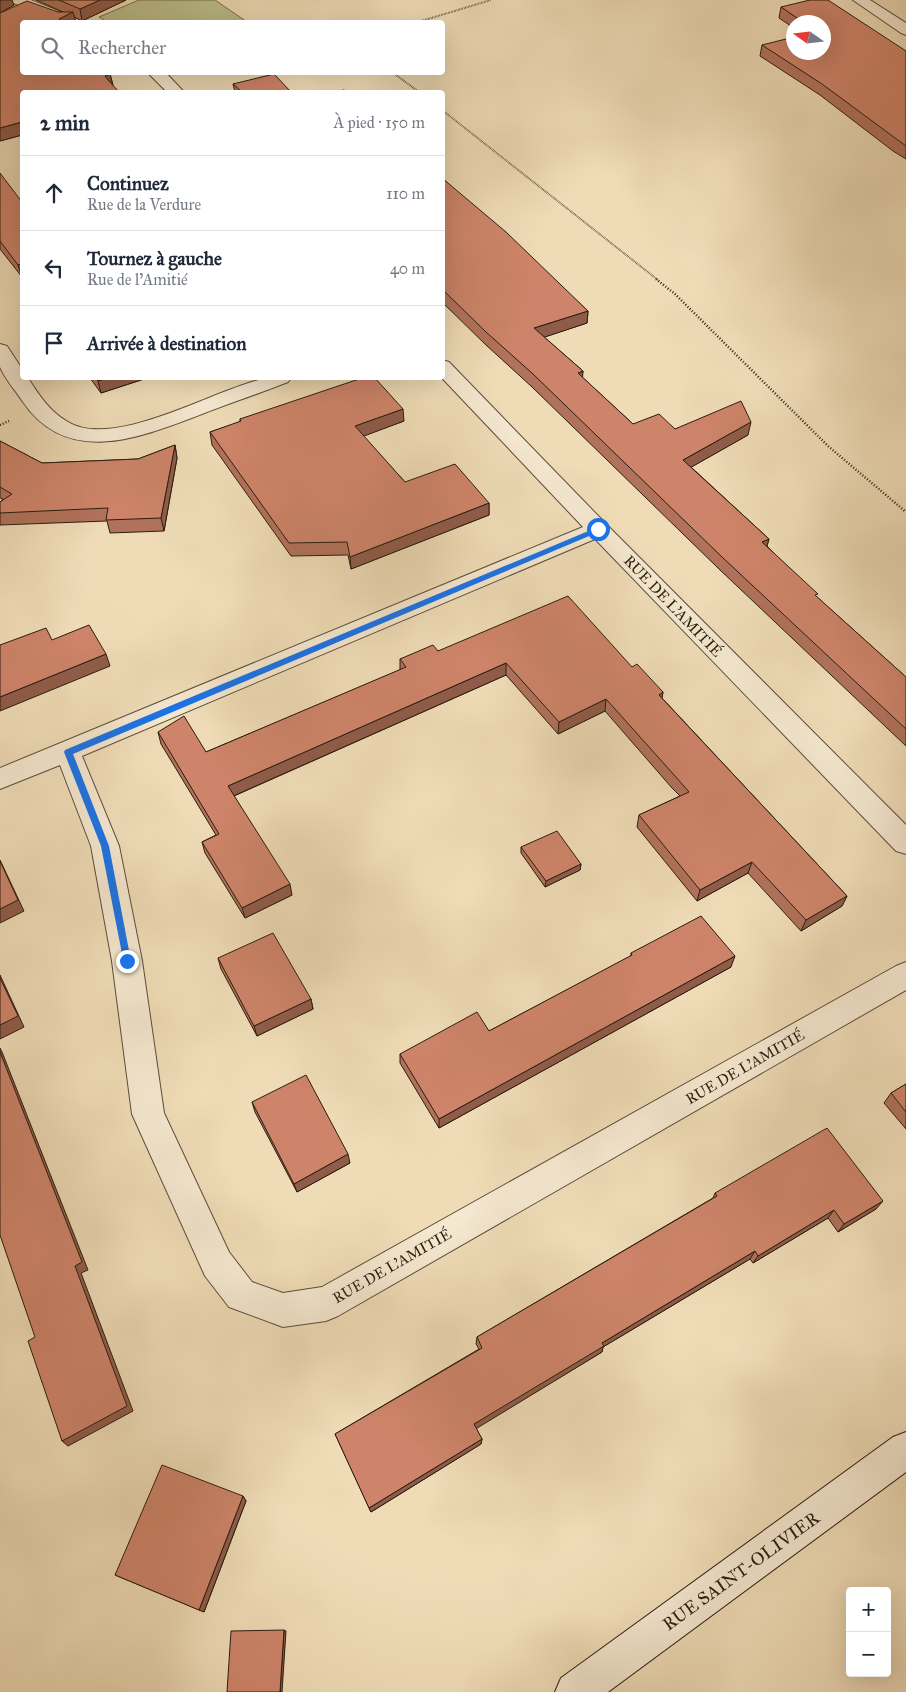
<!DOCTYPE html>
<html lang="fr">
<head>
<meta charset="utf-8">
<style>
  body { margin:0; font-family:"IM FELL Great Primer",serif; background:#f2f2f3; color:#1f2937 }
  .controls { position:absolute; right:15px; bottom:15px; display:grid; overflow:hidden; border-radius:5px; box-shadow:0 5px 20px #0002 }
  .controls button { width:45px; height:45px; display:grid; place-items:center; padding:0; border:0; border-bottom:1px solid #e0e1e3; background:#fff; color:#1f2937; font:25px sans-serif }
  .compass { position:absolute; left:786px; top:15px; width:45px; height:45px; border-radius:50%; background:#fff; box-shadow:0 5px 20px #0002; rotate:284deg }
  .stop { position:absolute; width:15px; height:15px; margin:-11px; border:4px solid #1a73e8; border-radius:50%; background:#fff }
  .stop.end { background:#1a73e8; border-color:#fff; box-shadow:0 1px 5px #0008 }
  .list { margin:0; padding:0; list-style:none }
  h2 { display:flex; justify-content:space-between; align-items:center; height:65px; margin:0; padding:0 20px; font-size:21px }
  h2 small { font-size:16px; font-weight:400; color:#747a83 }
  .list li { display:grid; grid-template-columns:32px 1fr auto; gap:15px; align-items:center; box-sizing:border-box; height:75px; padding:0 20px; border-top:1px solid #e0e1e3 }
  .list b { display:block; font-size:19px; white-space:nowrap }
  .list p { margin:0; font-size:16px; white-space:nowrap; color:#747a83 }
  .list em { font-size:16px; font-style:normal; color:#747a83 }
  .icon { flex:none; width:28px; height:28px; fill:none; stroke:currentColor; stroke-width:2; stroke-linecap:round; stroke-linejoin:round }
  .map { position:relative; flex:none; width:906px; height:1692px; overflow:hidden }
  .search { position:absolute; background:#fff; box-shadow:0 5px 20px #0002; left:20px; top:20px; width:425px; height:55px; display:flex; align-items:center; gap:12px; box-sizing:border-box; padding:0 18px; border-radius:5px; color:#747a83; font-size:19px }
  .panel { position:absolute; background:#fff; box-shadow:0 5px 20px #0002; left:20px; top:90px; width:425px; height:290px; border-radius:5px }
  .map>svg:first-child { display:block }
</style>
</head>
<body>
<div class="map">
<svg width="906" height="1692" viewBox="0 0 906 1692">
  <rect width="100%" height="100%" fill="#efdcb7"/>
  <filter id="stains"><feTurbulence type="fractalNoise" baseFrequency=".004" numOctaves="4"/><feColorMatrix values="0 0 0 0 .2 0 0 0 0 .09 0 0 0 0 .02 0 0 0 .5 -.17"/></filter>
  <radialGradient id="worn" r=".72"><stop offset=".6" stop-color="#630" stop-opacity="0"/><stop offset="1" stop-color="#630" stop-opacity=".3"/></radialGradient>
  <path fill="#bcbf8c" stroke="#736e4e" d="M 139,0 L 215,0 L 247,22 L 107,22 L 99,17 Z"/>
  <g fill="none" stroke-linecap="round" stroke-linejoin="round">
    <defs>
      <path id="street" d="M 11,0 L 31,0 L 78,19 L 81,22 L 61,22 L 13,3 Z
        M 853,0 L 870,0 L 906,23 L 906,35 L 901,33 Z
        M 147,72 L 165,72 L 184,92 L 167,92 Z
        M 0,344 L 7,346 L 22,369 L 22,378 L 28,378 C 39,395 50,412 68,422 C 107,446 190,404 229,390 C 250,382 269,375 291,378 L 288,382 C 260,393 231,403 202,414 C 142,437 68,468 23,402 C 16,391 5,379 0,367 C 0,361 0,351 0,344 Z
        M 442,360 L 449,362 L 606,524 L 906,825 L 906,854 L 896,851 L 595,539 L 82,756 L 119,846 L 142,961 L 164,1113 L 229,1252 L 252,1282 L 283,1293 L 322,1287 L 896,966 L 906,962 L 906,990 L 338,1316 L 326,1321 L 283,1327 L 229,1307 L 205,1276 L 132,1114 L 112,961 L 91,846 L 60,765 L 0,789 L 0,768 L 583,527 L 442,378 Z"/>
      <path id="secondary" d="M 906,1432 L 906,1472 L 608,1692 L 555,1692 L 561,1678 L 893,1437 Z"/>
    </defs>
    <use href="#street" stroke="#5b4d3a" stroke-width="2"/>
    <use href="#secondary" stroke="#2a1d10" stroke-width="2"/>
    <path stroke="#2a1d10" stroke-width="2" stroke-dasharray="0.5 1" stroke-linecap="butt" d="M 418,22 L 491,0
      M 392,72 L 419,92
      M 442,110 L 658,280"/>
    <path stroke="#2a1d10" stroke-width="2.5" stroke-dasharray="1 2" stroke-linecap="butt" d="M 656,279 L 675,294 L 828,446 L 906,512
      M 0,425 L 9,421"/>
    <use href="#street" fill="#f5e8d0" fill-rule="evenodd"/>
    <use href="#secondary" fill="#f5e8d0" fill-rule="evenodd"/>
  </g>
  <path fill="#b1725b" stroke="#2a1d10" d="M 0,0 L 14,5 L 1,12 L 63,12 L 36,0 L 126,0 L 82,21 L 74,17 L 76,22 L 22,22 L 110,74 L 113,85 L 22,92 L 22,135 L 0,141 Z
    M 781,7 L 906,51 L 906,159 L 893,151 L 820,95 L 760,56 L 762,45 L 794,52 L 824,22 L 794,22 L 794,28 L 779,18 Z
    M 233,84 L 291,92 L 235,92 Z
    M 0,173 L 22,277 L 0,249 Z
    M 442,178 L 588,311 L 587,323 L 544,337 L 583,371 L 582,377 L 633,424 L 675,429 L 748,435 L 691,467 L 769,539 L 767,546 L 817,597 L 906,677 L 906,746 L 719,569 L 532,387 L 486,345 L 442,302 Z
    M 90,378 L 147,378 L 101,393 Z
    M 240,419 L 404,421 L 363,436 L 405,482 L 489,503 L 489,515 L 351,569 L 348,555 L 291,556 L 212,445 L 210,432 L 240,422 Z
    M 0,441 L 42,463 L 138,459 L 175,445 L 177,458 L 164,531 L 110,533 L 107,521 L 0,525 L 0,502 L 3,499 L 0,498 Z
    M 438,651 L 632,667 L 663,692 L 662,698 L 847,896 L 842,906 L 801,931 L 748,873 L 697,901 L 637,827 L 639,815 L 680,796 L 672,788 L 605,711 L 558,734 L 506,675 L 234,796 L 292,895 L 245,918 L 205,853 L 202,842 L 216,835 L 161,744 L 158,732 L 206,752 L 400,670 L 400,659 Z
    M 521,847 L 581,864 L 580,870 L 545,887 L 521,853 Z
    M 631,953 L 731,967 L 439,1128 L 400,1063 L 400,1054 L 489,1031 L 631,956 Z
    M 218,958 L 311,999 L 313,1009 L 257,1036 L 221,969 Z
    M 906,1084 L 906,1129 L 884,1103 L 891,1093 Z
    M 252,1102 L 350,1163 L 297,1192 L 255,1112 Z
    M 715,1193 L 876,1209 L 838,1232 L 828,1218 L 753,1263 L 750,1259 L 603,1347 L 602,1352 L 476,1428 L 482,1439 L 481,1444 L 371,1512 L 335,1434 L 479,1349 L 476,1344 L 477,1337 L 713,1198 Z
    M 243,1496 L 246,1501 L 204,1612 L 115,1575 Z"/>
  <path fill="#905c4a" stroke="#2a1d10" d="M 0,0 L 12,0 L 14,5 L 0,13 Z
    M 100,0 L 126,0 L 82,21 L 80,9 Z
    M 73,12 L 76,22 L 60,22 L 59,19 Z
    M 110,74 L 113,86 L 108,87 L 105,76 Z
    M 22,122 L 22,135 L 0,141 L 0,128 Z
    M 22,264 L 22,277 L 18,265 Z
    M 588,311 L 587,323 L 533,341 L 534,328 Z
    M 583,371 L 582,384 L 578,373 Z
    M 107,378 L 147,378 L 101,393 L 98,381 Z
    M 403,409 L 404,421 L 356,439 L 355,426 Z
    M 751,422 L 748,435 L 681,473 L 683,460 Z
    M 175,445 L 177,458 L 164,531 L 161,518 Z
    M 489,503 L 489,515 L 351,569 L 350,557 Z
    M 769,539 L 765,552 L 762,542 Z
    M 106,654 L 110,666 L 0,711 L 0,697 Z
    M 506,663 L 506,675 L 231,797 L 228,786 Z
    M 663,692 L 661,704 L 659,695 Z
    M 606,699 L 605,711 L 558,734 L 559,722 Z
    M 0,860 L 24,911 L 0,923 Z
    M 752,862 L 748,873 L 697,901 L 700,890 Z
    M 581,864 L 580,870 L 545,887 L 546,881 Z
    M 290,884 L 292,895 L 245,918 L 242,908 Z
    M 847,896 L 842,906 L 801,931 L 806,920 Z
    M 735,956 L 731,967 L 439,1128 L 439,1119 Z
    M 0,975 L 24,1027 L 0,1039 Z
    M 311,999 L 313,1009 L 257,1036 L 254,1026 Z
    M 0,1048 L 2,1052 L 88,1270 L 81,1273 L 133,1411 L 68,1446 L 62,1441 L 75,1266 L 0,1052 Z
    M 348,1154 L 350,1163 L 297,1192 L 294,1184 Z
    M 883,1201 L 876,1209 L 838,1232 L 844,1224 Z
    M 834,1210 L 828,1218 L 753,1263 L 758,1256 Z
    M 755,1251 L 750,1259 L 603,1347 L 602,1352 L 474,1430 L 474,1424 L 602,1343 Z
    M 482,1439 L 481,1444 L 371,1512 L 369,1508 Z
    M 243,1496 L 246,1501 L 204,1612 L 199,1610 Z
    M 284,1630 L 286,1631 L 282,1692 L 280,1692 Z"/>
  <path fill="#ce846a" stroke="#2a1d10" d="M 59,0 L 100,0 L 80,9 Z
    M 810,0 L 828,0 L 906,51 L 906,146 L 822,84 L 762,45 L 794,37 L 794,52 L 824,52 L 824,22 L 803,22 L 781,7 Z
    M 27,1 L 58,12 L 73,12 L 59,19 L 62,22 L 22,22 L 22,72 L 109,72 L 110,74 L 105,76 L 109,81 L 119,92 L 22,92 L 22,122 L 0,128 L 0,13 Z
    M 274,74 L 291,92 L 242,92 L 233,84 Z
    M 344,90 L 347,92 L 335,92 Z
    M 0,173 L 22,202 L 22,264 L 18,265 L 0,241 Z
    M 442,178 L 506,232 L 588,311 L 534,328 L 583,371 L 578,373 L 633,424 L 659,414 L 675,429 L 741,401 L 751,422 L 683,460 L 769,539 L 762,542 L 818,594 L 815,595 L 906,677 L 906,729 L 722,557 L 533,374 L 486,332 L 442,289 Z
    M 95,378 L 107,378 L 98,381 Z
    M 362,378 L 375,378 L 403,409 L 355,426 L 405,482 L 455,464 L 489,503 L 350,557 L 347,542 L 289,543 L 210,432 L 241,421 L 240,419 Z
    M 0,441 L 42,463 L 138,459 L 175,445 L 161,518 L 106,520 L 108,508 L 0,513 L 0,502 L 12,494 L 0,487 Z
    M 568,596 L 632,667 L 637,664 L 663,692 L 659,695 L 847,896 L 806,920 L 752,862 L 700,890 L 639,815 L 689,792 L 675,776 L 606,699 L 559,722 L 506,663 L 228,786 L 290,884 L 242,908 L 202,842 L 219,834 L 158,732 L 184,716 L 206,752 L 406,667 L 400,659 L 433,645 L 438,651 Z
    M 89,625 L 106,654 L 0,697 L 0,645 L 46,628 L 52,640 Z
    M 557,831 L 581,864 L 546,881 L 521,847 Z
    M 0,861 L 18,900 L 0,909 Z
    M 701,916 L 735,956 L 439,1119 L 400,1054 L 477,1012 L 489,1031 L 632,955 L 631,953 Z
    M 273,933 L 311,999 L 254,1026 L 218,958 Z
    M 0,978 L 18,1016 L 0,1025 Z
    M 0,1052 L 82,1262 L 75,1266 L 127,1406 L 62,1441 L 28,1341 L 35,1337 L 0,1235 Z
    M 306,1075 L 348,1154 L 294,1184 L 252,1102 Z
    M 906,1084 L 906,1112 L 891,1093 Z
    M 827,1128 L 883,1201 L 844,1224 L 834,1210 L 758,1256 L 755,1251 L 602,1343 L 604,1346 L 474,1424 L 482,1439 L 369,1508 L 335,1434 L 482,1348 L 477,1337 L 717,1196 L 715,1193 Z
    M 162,1465 L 243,1496 L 199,1610 L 115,1575 Z
    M 284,1630 L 280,1692 L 227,1692 L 231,1631 Z"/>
  <path fill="#1a73e8" d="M 598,527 L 601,531 L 73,754 L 109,846 L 131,961 L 130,964 L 124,964 L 101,846 L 64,752 L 65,750 Z"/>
  <g text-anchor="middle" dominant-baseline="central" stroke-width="4" stroke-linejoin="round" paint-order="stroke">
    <g font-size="15" fill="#2a1d10" stroke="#f5e8d0">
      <text transform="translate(673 606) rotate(46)">RUE DE L'AMITIÉ</text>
      <text transform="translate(745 1067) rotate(-30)">RUE DE L'AMITIÉ</text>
      <text transform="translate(392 1266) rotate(-30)">RUE DE L'AMITIÉ</text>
    </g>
    <g font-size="18" fill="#2a1d10" stroke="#f5e8d0">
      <text transform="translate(741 1571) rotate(-36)">RUE SAINT-OLIVIER</text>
    </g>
  </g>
  <rect width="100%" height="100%" filter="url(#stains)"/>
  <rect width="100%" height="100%" fill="url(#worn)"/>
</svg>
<div class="controls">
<button>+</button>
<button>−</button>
</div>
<svg class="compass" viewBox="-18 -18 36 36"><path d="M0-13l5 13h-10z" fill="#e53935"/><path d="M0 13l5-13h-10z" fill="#747a83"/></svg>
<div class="stop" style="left:598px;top:529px"></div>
<div class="stop end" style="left:127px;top:961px"></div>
<div class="search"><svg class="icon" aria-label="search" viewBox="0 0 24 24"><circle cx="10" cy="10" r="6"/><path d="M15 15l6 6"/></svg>Rechercher</div>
<section class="panel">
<h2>2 min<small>À pied · 150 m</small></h2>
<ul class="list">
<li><svg class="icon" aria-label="ahead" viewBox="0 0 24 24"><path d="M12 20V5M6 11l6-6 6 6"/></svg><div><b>Continuez</b><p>Rue de la Verdure</p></div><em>110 m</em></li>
<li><svg class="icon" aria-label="left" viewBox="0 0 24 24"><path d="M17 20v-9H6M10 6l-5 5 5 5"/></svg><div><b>Tournez à gauche</b><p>Rue de l'Amitié</p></div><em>40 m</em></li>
<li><svg class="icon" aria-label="arrive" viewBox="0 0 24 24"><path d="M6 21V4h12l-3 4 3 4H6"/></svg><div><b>Arrivée à destination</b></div></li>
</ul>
</section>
</div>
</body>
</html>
